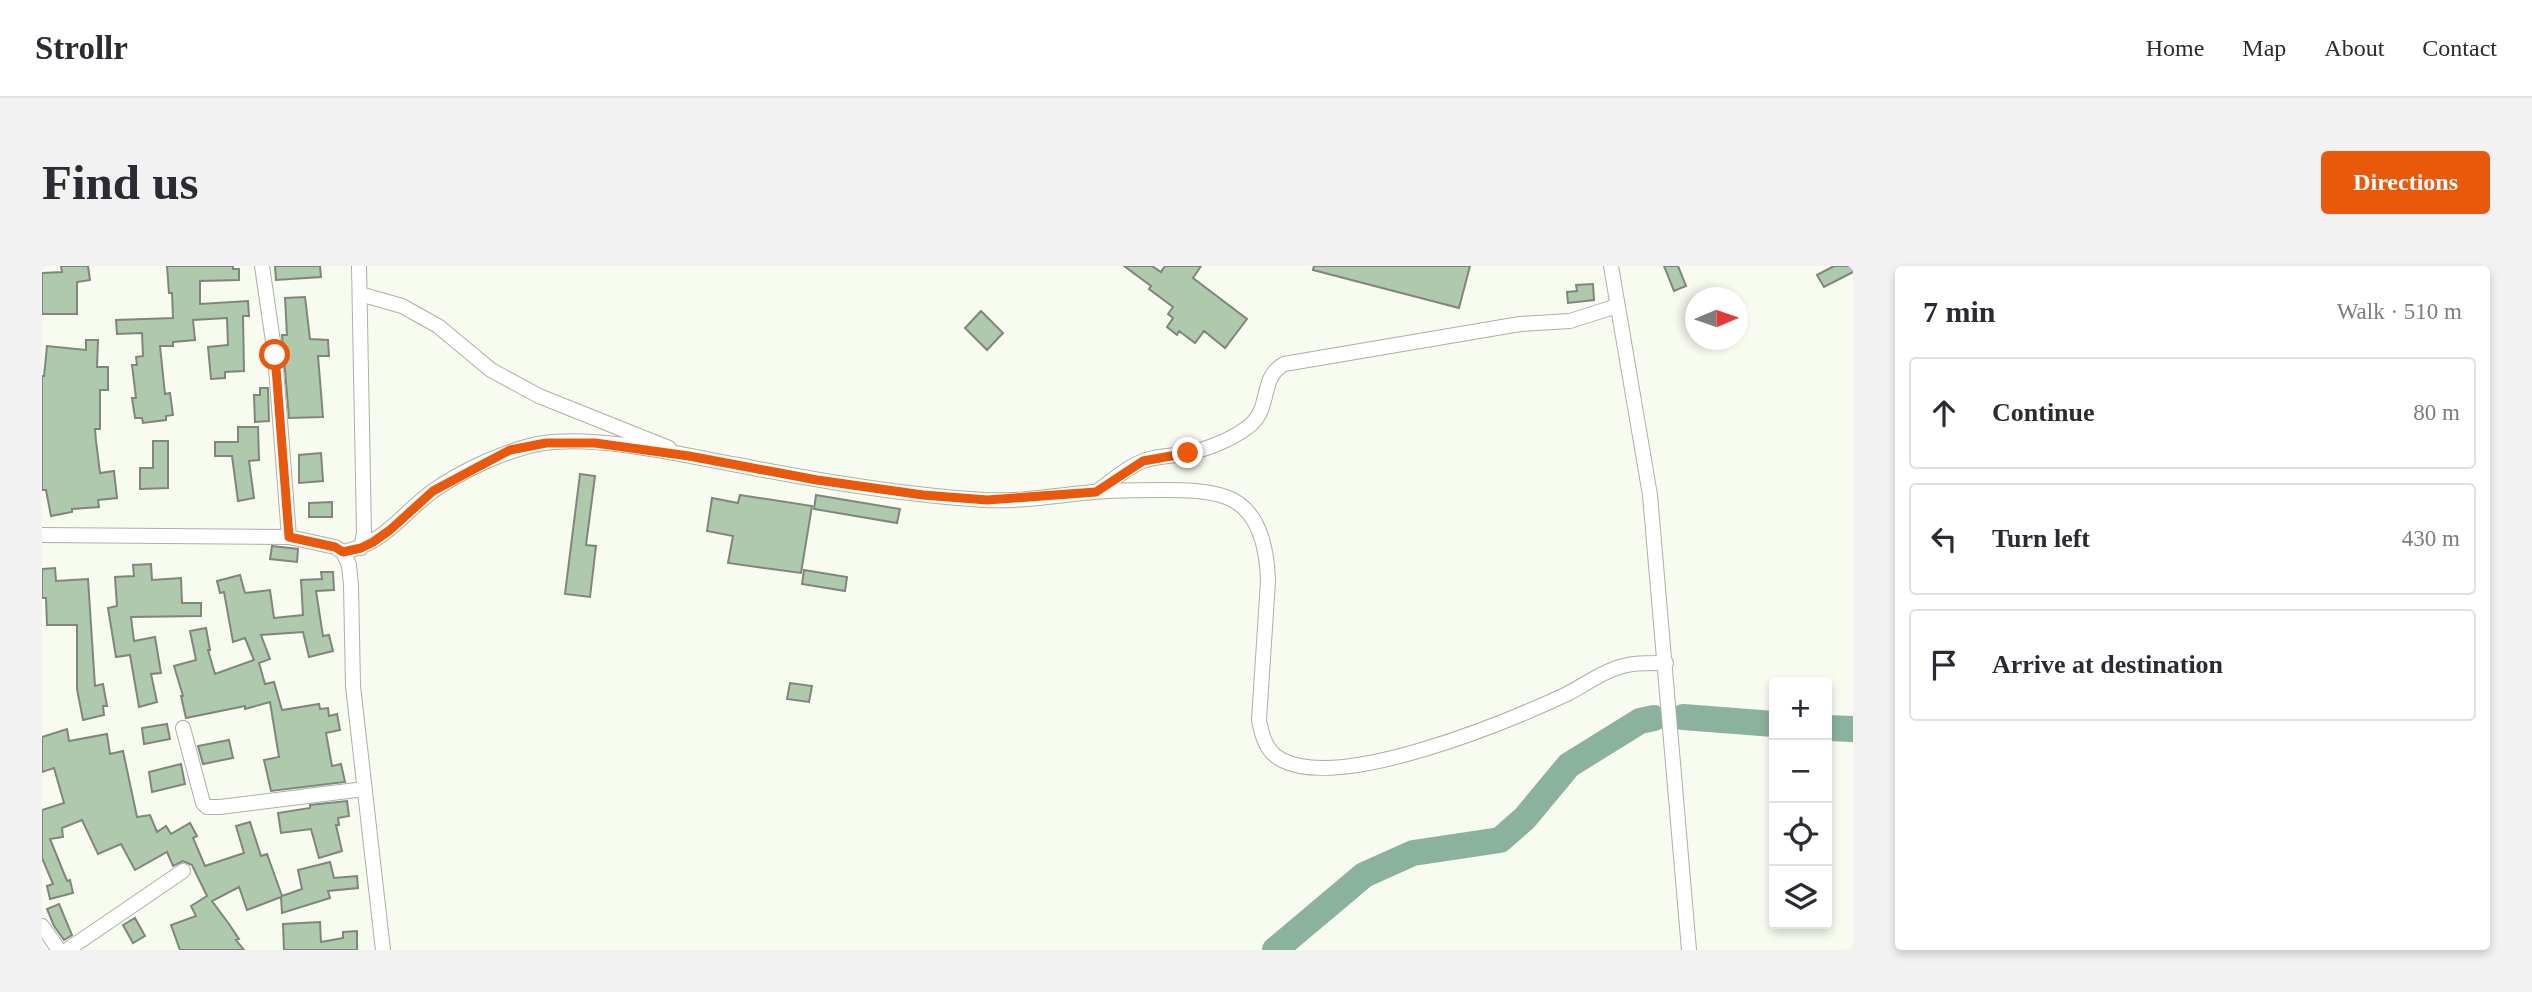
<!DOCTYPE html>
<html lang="en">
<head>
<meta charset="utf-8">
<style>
  body { margin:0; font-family:"Times New Roman",serif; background:#f2f2f3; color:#2b2b33 }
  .controls { position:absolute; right:21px; bottom:21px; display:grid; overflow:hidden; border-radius:7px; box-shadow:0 4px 10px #0003 }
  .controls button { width:63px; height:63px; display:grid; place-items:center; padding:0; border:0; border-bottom:2px solid #e1e1e2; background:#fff; color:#2b2b33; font:35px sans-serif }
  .compass { position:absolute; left:1643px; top:21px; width:63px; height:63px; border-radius:50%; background:#fff; box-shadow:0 4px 10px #0003; rotate:88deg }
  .stop { position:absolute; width:21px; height:21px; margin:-16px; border:5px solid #ea580c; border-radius:50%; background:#fff }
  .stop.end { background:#ea580c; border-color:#fff; box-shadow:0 2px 7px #0008 }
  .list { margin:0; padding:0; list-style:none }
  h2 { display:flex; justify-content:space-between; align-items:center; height:91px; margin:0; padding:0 28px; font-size:30px }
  h2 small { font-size:23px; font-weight:400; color:#7c7c81 }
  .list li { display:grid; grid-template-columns:46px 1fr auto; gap:21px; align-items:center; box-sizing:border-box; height:112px; margin:0 14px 14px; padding:0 14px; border:2px solid #e1e1e2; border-radius:7px }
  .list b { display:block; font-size:26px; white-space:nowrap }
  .list em { font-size:23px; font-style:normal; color:#7c7c81 }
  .icon { flex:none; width:38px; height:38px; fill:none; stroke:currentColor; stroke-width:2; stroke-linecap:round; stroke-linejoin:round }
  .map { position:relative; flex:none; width:1811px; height:684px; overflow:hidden; border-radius:7px }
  header { display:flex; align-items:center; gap:42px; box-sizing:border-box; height:98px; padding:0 35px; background:#fff; border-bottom:2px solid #e1e1e2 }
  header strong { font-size:33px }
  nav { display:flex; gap:38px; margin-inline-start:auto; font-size:24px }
  .intro { display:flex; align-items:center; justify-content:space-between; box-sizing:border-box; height:168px; padding:0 42px }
  h1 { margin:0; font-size:49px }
  .button { padding:18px 32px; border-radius:7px; background:#ea580c; color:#fff; font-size:24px; font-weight:700 }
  main { display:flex; gap:42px; padding:0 42px }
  aside { flex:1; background:#fff; border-radius:7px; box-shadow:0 4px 10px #0003 }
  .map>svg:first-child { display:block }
</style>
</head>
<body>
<header>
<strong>Strollr</strong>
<nav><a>Home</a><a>Map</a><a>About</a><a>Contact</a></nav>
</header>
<div class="intro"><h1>Find us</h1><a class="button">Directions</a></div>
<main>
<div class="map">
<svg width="1811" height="684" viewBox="0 0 1811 684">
  <rect width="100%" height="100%" fill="#f7fbf0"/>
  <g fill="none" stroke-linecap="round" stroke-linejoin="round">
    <path stroke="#8bb19f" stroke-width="26" d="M 1641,451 L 1732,458
      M 1785,462 L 1811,463
      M 1233,684 L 1322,609 L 1371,587 L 1458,574 L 1483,552 L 1527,499 L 1598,455 L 1612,452"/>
  </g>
  <path fill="#aec9ac" stroke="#7f867e" stroke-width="2" d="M 19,0 L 46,0 L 48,14 L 35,16 L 35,48 L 0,48 L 0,7 L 20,6 Z
    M 125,0 L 191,0 L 191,3 L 197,3 L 197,14 L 158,15 L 158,38 L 206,35 L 207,50 L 201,50 L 202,105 L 183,106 L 183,112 L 169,113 L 166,81 L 186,79 L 185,52 L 151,54 L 153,74 L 131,76 L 131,80 L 118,80 L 123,128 L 128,127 L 131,149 L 124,150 L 124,154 L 101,157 L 100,152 L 93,152 L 90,132 L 94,132 L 90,99 L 95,99 L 94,91 L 101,90 L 100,67 L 75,68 L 74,54 L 131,52 L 130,27 L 127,27 Z
    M 233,0 L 278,0 L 279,11 L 234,14 Z
    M 1082,0 L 1110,0 L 1119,6 L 1123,0 L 1159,0 L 1151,12 L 1205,53 L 1183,82 L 1162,65 L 1153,77 L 1137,65 L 1135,69 L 1125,61 L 1131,52 L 1126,48 L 1131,41 L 1107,23 L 1109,20 Z
    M 1272,0 L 1428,0 L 1417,42 L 1271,4 Z
    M 1622,0 L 1636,0 L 1644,20 L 1632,25 Z
    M 1792,0 L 1811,0 L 1811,6 L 1782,21 L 1775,9 Z
    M 1551,18 L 1552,34 L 1526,37 L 1525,26 L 1535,25 L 1534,19 Z
    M 263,31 L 268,73 L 286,74 L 287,90 L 276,90 L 281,151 L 247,152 L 240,69 L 245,69 L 243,32 Z
    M 939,45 L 961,67 L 945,84 L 923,62 Z
    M 44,74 L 56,74 L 55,101 L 66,101 L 66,124 L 58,124 L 58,163 L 53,163 L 54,175 L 58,207 L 72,205 L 75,232 L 56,234 L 57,241 L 30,243 L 30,246 L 9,250 L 4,224 L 0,224 L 0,110 L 2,110 L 5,80 L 44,84 Z
    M 218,122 L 226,122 L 227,155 L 213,156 L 212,129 L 218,129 Z
    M 196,161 L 216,161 L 217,194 L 207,195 L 212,232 L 196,235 L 190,190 L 173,190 L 173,176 L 196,176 Z
    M 111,175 L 126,175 L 126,222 L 98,223 L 98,202 L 111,202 Z
    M 279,187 L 281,215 L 257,217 L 257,189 Z
    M 538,208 L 553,210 L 544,279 L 554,280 L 548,331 L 523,328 Z
    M 698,229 L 770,240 L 759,307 L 686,297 L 691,270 L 665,265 L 670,232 L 696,237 Z
    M 774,229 L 858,243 L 855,257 L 772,243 Z
    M 290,236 L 290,251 L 267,251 L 267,237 Z
    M 230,280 L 256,283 L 255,296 L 228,293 Z
    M 109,298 L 110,314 L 139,312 L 140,337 L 159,337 L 159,350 L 89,351 L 92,375 L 113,371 L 119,407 L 109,408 L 115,436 L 97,441 L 88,389 L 74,391 L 66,342 L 75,340 L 73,311 L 92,310 L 91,299 Z
    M 13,302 L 14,315 L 46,313 L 53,420 L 61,418 L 65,440 L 61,440 L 62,449 L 41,454 L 35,423 L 35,359 L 5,359 L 4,332 L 0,332 L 0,303 Z
    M 762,304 L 805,311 L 803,325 L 760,318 Z
    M 279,306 L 291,306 L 292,324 L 274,325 L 281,370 L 287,369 L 291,385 L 267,391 L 261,366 L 219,369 L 228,393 L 217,397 L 223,418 L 232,416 L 240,444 L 277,438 L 278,443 L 286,442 L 287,450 L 295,448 L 298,464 L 284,467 L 290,500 L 299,498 L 303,516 L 229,525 L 222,494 L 237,491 L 228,436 L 203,443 L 203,440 L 144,452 L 139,430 L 141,430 L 132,400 L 154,394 L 148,365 L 164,362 L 168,384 L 166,384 L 173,408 L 212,394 L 203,372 L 191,376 L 182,326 L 178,327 L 175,315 L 198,309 L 203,327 L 228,324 L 232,352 L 261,349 L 259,314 L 280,313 Z
    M 748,417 L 770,420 L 767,436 L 745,433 Z
    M 125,458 L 128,473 L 102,478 L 100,462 Z
    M 25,463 L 27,475 L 65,468 L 68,488 L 81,485 L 95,551 L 108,549 L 115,566 L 124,560 L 129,568 L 148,557 L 155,570 L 151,572 L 163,600 L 202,587 L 194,560 L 208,556 L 219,590 L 225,588 L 240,630 L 260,623 L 256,604 L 288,596 L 292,612 L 315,610 L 316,622 L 286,625 L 288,632 L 240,647 L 239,631 L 205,644 L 197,621 L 170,635 L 187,658 L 197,673 L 194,674 L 202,684 L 138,684 L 129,659 L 154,650 L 149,640 L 165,630 L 150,599 L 141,595 L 131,600 L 125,586 L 93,604 L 79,578 L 56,588 L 40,554 L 20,562 L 21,571 L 8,573 L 25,615 L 28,614 L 31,627 L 8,633 L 5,620 L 11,618 L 0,592 L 0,544 L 22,537 L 12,502 L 0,506 L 0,471 Z
    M 187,474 L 191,492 L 161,498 L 156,480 Z
    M 139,498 L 143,518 L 110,526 L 107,506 Z
    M 305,535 L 307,550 L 296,552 L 297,559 L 294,559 L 300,585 L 277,592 L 269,563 L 239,567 L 236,547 L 268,542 L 268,539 Z
    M 17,638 L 30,669 L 22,674 L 12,660 L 5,643 Z
    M 93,652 L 103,670 L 91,677 L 81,659 Z
    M 278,656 L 279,676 L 301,672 L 301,666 L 315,665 L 315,684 L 242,684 L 241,658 Z"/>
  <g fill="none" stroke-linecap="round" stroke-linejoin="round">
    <defs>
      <path id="street" d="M 220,0 L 233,89 L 247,271
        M 317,0 L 322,267 L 319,282
        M 1569,0 L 1608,229 L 1647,684
        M 318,28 L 360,40 L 396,60 L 449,104 L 497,130 L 627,182
        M 1054,226 C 1070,215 1086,200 1104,194 C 1117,190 1129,190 1142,188 C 1163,184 1189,174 1206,161 C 1231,142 1216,113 1242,98 L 1478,58 L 1528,55 L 1575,40
        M 0,269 L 247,271 L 293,281 L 301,286 L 307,299 L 309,319 L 311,420 L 341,684
        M 301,286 C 344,277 358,249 391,225 C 419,205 468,182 502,177 C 557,169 640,189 696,199 C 777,215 859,229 942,234 C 979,236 1016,229 1052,226 C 1075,224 1098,224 1121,224 C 1141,224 1165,224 1184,231 C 1218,243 1225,283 1226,315 L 1217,454 C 1220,470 1224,486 1240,494 C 1300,525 1465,456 1525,428 C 1541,420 1555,409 1572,403 C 1589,396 1606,397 1624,397
        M 141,462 L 161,537 L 165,541 L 178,541 L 322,523
        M 0,660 L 17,684
        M 25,684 L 141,605"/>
    </defs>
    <use href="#street" stroke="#acb0a6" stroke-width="16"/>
    <use href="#street" stroke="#fff" stroke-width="14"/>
  </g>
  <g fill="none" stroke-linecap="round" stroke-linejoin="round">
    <path stroke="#ea580c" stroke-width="9" d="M 233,89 L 247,271 L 293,281 L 301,286 L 319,282 L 331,276 L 348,264 L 391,225 L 432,203 L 468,184 L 504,177 L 553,177 L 647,190 L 775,214 L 881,229 L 945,234 L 1054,226 L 1101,195 L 1146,187"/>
  </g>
</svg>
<div class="controls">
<button>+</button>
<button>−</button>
<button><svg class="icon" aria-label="locate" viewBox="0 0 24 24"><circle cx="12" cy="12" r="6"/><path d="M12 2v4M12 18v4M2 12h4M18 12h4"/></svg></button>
<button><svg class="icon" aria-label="layers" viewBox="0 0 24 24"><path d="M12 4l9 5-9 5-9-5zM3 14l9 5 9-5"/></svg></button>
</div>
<svg class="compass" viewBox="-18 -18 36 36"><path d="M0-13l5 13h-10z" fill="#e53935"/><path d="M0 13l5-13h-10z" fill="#7c7c81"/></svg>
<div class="stop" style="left:233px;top:89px"></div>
<div class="stop end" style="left:1146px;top:187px"></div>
</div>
<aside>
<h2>7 min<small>Walk · 510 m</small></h2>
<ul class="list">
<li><svg class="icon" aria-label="ahead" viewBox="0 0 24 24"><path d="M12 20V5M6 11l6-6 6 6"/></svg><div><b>Continue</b></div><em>80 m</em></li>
<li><svg class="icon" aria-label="left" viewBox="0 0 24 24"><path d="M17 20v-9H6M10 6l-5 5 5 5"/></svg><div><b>Turn left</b></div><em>430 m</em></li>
<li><svg class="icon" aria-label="arrive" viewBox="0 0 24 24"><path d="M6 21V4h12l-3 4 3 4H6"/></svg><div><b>Arrive at destination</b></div></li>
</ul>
</aside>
</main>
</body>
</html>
